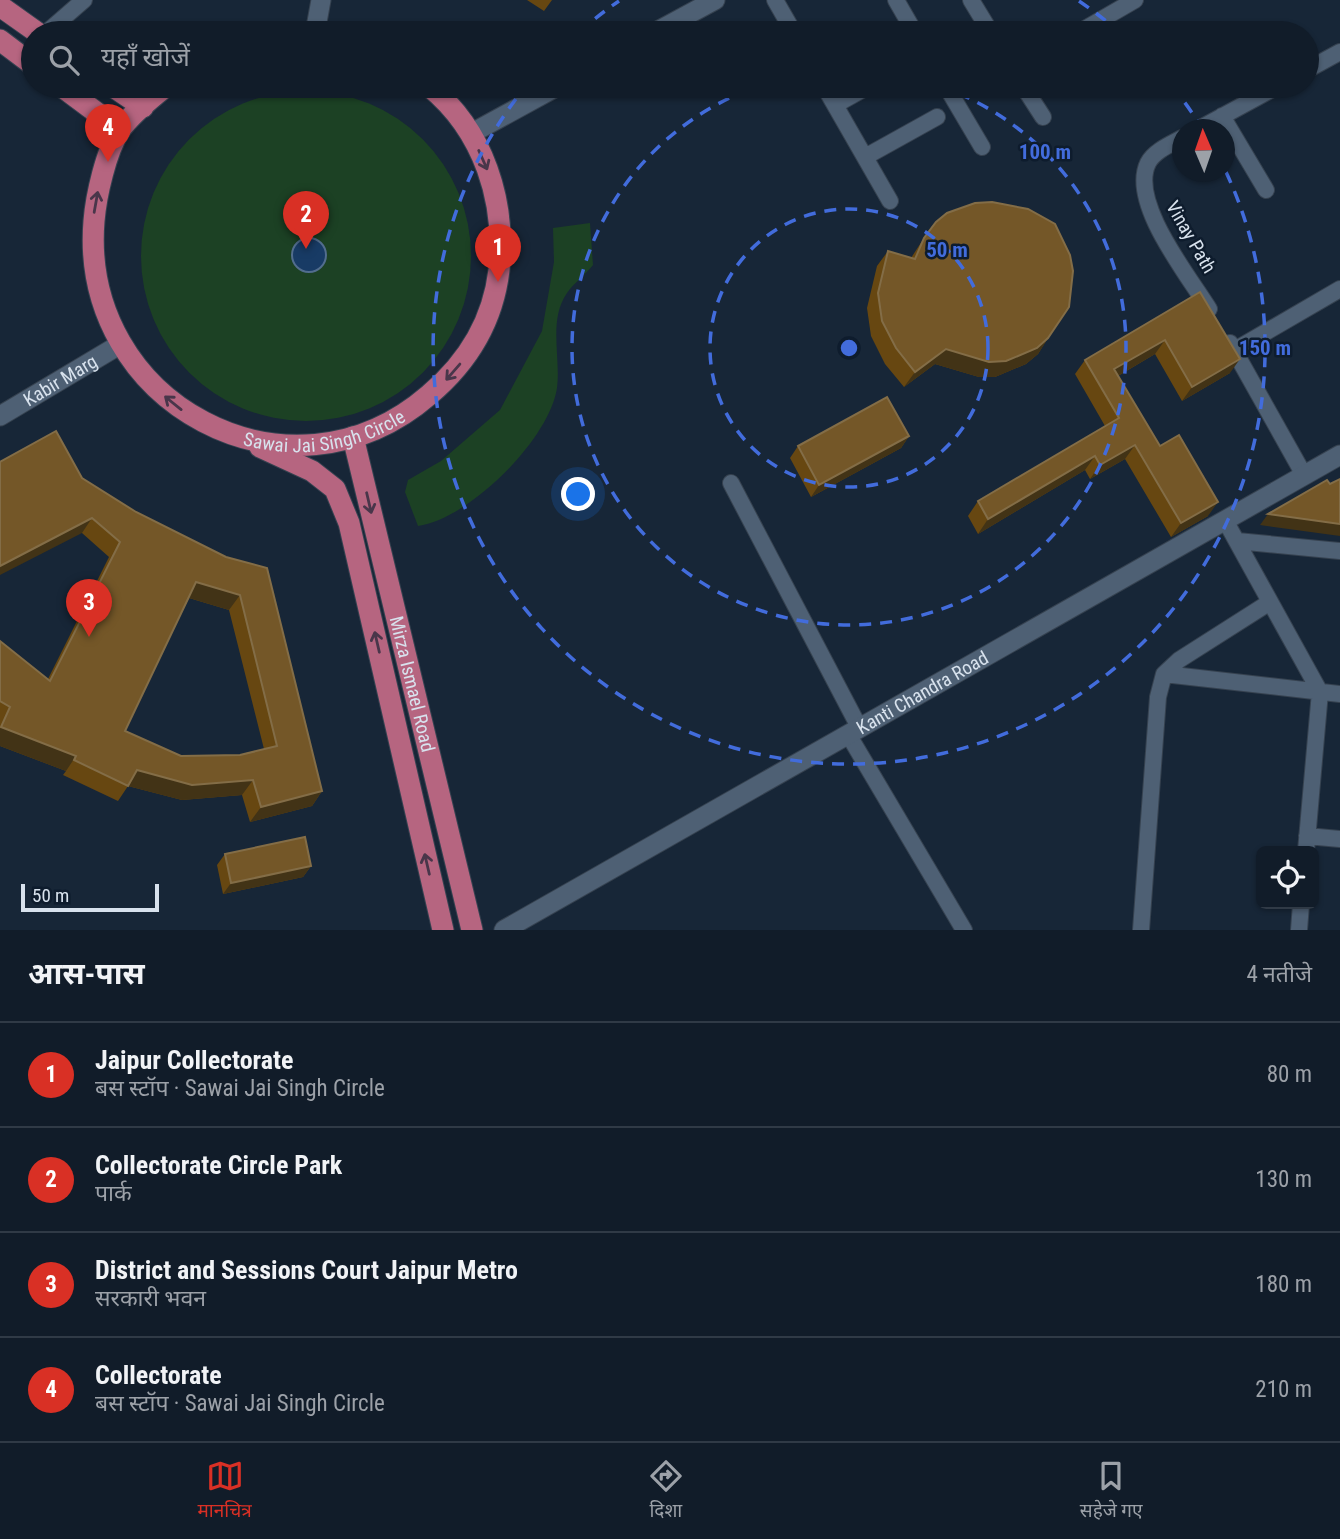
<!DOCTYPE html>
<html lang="hi">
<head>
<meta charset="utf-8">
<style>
  body { margin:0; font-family:"Roboto Condensed","Noto Sans Devanagari",sans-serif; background:#1a2531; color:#f1f3f6 }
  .controls { position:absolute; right:21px; bottom:21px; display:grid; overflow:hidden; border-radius:10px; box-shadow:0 2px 5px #0004 }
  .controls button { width:63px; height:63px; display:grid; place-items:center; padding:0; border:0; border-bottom:2px solid #303a46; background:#111c29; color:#f1f3f6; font:35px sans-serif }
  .compass { position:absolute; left:1172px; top:119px; width:63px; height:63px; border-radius:50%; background:#111c29; box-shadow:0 2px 5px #0004; rotate:358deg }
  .scale { position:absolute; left:21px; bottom:18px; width:138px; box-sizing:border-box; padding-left:7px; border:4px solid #d8e2ed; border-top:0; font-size:19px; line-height:24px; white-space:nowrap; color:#d8e2ed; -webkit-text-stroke:5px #0e1c2d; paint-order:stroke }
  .you { position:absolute; left:579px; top:495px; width:24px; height:24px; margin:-18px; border:5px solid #fff; border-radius:50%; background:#1a73e8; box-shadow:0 0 0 10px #1a73e833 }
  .badge { display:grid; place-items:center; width:46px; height:46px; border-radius:50%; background:#d93025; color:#fff; font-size:23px; font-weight:700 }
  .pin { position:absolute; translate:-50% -58px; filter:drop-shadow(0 2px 4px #0008) }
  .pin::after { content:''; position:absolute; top:37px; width:24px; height:21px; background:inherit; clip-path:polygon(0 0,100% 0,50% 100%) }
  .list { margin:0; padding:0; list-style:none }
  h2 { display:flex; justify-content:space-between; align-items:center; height:91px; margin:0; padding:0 28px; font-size:30px }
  h2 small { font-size:23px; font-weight:400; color:#9ca1a8 }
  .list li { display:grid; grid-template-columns:46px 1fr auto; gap:21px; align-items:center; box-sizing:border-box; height:105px; padding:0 28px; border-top:2px solid #303a46 }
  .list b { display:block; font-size:26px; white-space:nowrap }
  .list p { margin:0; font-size:23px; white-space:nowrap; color:#9ca1a8 }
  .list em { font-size:23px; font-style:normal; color:#9ca1a8 }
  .icon { flex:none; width:38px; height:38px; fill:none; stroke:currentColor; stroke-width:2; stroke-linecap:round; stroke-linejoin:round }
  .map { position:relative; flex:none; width:1340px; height:930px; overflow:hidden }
  .search { position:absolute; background:#111c29; box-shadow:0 2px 5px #0004; left:21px; right:21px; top:21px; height:77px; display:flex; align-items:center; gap:18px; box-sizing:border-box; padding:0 24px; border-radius:38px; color:#9ca1a8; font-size:26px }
  .sheet { height:511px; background:#111c29 }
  nav { display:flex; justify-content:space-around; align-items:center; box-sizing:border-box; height:98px; border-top:2px solid #303a46; background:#111c29; font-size:19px; color:#9ca1a8 }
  nav a { display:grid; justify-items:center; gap:4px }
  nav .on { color:#d93025 }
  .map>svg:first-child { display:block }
</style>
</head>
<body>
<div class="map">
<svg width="1340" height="930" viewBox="0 0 1340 930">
  <rect width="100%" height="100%" fill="#172637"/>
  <path fill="#1c4124" d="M141 256a165 165 0 1 1 330 0a165 165 0 1 1-330 0Z
    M 590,223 L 593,265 C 585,275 574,283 567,293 C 548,320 561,358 557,388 C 549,440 469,519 418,526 L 405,492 L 408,480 L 441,461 L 500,410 L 542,331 L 554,262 L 553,228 Z"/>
  <path fill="#183b65" stroke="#526d8e" stroke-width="2" d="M292 255a17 17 0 1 1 34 0a17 17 0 1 1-34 0Z"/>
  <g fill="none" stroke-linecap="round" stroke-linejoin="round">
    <defs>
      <path id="minor" d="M 775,0 L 794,33
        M 896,0 L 915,33
        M 971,0 L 991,33
        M 46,33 L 84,0
        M 1078,33 L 1135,0
        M 1307,70 L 1340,52
        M 824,86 L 890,201
        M 946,86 L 982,147
        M 1023,86 L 1043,117
        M 835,105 L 869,86
        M 1222,116 L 1266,190
        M 1197,130 L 1278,86
        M 1182,138 C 1171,144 1154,151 1148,163 C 1129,202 1188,275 1209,309
        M 865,157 L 937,117
        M 1230,343 L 1304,475
        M 1235,350 L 1340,289
        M 731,483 L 859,727
        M 1226,522 L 1320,692 L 1306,851
        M 1237,541 L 1340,551
        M 1164,674 L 1340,694
        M 848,734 L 964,930
        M 1307,836 L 1340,839
        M 1141,930 L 1158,697 L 1164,674 L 1179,660 L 1270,602
        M 1299,930 L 1301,904"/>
      <g id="tertiary">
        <path d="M 315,33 L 321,0"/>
        <path d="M 654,33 L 715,0"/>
        <path d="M 472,133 L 558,86"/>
        <path id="s1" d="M 0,416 L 119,345"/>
        <path id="s2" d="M 504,930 L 1340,455"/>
      </g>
      <g id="primary">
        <path d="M 0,6 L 38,33"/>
        <path d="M 0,40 L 33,65"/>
        <path d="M 61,86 L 120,130"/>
        <path d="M 112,86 L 143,107"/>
        <path id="s3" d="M 166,86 C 151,99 132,113 120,130 C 106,151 96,196 94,221 C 79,403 289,516 429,395 C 467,363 493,321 499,270 C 506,201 484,131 429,86"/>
        <path id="s4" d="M 353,437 L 472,930"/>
        <path d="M 260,447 L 312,471 L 335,489 L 349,523 L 443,930"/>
      </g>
    </defs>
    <use href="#minor" stroke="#364250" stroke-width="18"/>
    <use href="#tertiary" stroke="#364250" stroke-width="21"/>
    <use href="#primary" stroke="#364250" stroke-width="23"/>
    <use href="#minor" stroke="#4e6074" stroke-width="16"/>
    <use href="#tertiary" stroke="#4e6074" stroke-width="19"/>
    <use href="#primary" stroke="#b66580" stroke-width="21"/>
  </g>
  <path fill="#674711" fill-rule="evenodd" d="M 527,0 L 552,0 L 544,11 Z
    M 924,238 L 1048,338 L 1038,354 L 1026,364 L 995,377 L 979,377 L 935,364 L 904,387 L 885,364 L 871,336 L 867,308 L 877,266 L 888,251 L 911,258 Z
    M 1200,292 L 1230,373 L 1182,401 L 1155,354 L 1118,376 L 1160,446 L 1208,516 L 1171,537 L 1125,459 L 1090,479 L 1085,470 L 978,534 L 968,516 L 978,501 L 1105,426 L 1075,374 L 1085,360 Z
    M 909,436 L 901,448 L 811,497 L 790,458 L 798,446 Z
    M 82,478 L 136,512 L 226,557 L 322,791 L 312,806 L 250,822 L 242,795 L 182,800 L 128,786 L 118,801 L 63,775 L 66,771 L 0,746 L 0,641 L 48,679 L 109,557 L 82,533 ZM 189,598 L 229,610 L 264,749 L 240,755 L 181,756 L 125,731 Z
    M 225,854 L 311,866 L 303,877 L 223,894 L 217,865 Z"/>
  <path fill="#423316" d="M 1048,338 L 1038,354 L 1026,364 L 995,377 L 979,377 L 935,364 L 904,387 L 915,372 L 946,349 Z
    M 1165,340 L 1155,354 L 1104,384 L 1114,369 Z
    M 1240,359 L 1230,373 L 1182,401 L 1192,387 Z
    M 909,436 L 901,448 L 811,497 L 819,485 Z
    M 1135,445 L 1125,459 L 1090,479 L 1100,465 Z
    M 1095,456 L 1085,470 L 978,534 L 988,519 Z
    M 1218,502 L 1208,516 L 1171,537 L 1181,523 Z
    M 1268,514 L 1340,524 L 1340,536 L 1260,525 Z
    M 92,518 L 82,533 L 0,575 L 0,566 Z
    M 196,582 L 240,595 L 229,610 L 186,597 Z
    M 1,727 L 76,756 L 66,771 L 0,746 L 0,729 Z
    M 137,770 L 253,780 L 242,795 L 182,800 L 128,786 Z
    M 322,791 L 312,806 L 250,822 L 261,807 Z
    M 311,866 L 303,877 L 223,894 L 231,883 Z"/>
  <path fill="#745728" stroke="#836d47" stroke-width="2" fill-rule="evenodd" d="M 992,202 L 1028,209 L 1055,224 L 1070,255 L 1073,271 L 1069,307 L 1048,338 L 1037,348 L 1006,361 L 989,362 L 946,349 L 915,372 L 896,348 L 882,321 L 878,293 L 888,251 L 915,259 L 924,238 L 936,222 L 947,213 L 975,203 Z
    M 1200,292 L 1240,359 L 1192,387 L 1165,340 L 1114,369 L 1160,446 L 1179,435 L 1218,502 L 1181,523 L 1135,445 L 1100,465 L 1095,456 L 988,519 L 978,501 L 1119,418 L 1085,360 Z
    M 887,397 L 909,436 L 819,485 L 798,446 Z
    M 56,431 L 82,478 L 136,512 L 226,557 L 267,568 L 322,791 L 261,807 L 253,780 L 192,785 L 137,770 L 128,786 L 74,760 L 76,756 L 1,727 L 10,707 L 0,701 L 0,641 L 50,681 L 120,542 L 92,518 L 0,566 L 0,462 ZM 196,582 L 240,595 L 277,746 L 240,755 L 181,756 L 125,731 Z
    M 1340,479 L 1340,524 L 1268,514 L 1327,480 L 1330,484 Z
    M 305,837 L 311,866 L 231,883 L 225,854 Z"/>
  <defs><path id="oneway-shaft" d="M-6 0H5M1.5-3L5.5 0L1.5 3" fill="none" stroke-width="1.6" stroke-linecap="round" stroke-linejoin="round" transform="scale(1.75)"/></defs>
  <g stroke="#49364a">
    <use href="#oneway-shaft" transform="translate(483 160) rotate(66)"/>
    <use href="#oneway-shaft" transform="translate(96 202) rotate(-80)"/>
    <use href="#oneway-shaft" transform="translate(453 372) rotate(131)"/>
    <use href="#oneway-shaft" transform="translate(173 403) rotate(-141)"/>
    <use href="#oneway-shaft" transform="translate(369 503) rotate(77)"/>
    <use href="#oneway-shaft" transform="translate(377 642) rotate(-103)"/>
    <use href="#oneway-shaft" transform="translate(427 864) rotate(-103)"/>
  </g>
  <g fill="none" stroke="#426cdc" stroke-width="3.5" stroke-dasharray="12 9">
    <circle cx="849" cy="348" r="139"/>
    <path d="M939 86A277 277 0 1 1 759 86"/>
    <path d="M579 32A416 416 0 0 1 619 1M1079 1A416 416 0 0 1 1119 32M1172 86A416 416 0 0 1 1202 128M1226 172A416 416 0 1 1 526 86"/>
  </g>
  <g text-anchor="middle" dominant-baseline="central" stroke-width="5" stroke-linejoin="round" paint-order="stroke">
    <g font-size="19" fill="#d8e2ed" stroke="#0e1c2d">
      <text transform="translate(1191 237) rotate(60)">Vinay Path</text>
      <text stroke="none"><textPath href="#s1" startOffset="70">Kabir Marg</textPath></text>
      <text stroke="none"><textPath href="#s3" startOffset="528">Sawai Jai Singh Circle</textPath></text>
      <text stroke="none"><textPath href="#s4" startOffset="254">Mirza Ismael Road</textPath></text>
      <text stroke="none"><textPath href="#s2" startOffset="481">Kanti Chandra Road</textPath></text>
    </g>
  </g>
  <circle cx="849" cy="348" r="10" fill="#426cdc" stroke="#0e1c2d" stroke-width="3.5"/>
  <g font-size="21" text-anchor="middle" font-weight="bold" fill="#426cdc" stroke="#0e1c2d" stroke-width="5" stroke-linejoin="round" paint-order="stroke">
    <text x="1045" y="159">100 m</text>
    <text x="947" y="257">50 m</text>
    <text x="1265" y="355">150 m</text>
  </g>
</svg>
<div class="controls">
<button><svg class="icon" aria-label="locate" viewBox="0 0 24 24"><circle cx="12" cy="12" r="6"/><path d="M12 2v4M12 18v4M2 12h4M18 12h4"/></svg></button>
</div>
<svg class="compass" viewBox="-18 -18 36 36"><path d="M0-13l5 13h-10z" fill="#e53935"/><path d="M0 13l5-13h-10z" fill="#9ca1a8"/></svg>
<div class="scale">50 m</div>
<div class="you"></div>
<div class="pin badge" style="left:498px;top:282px">1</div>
<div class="pin badge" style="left:306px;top:249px">2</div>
<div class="pin badge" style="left:89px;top:637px">3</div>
<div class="pin badge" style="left:108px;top:162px">4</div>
<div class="search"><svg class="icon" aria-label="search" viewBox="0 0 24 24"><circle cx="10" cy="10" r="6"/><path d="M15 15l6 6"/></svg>यहाँ खोजें</div>
</div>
<section class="sheet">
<h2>आस-पास<small>4 नतीजे</small></h2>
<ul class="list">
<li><span class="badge">1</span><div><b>Jaipur Collectorate</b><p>बस स्टॉप · Sawai Jai Singh Circle</p></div><em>80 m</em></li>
<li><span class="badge">2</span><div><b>Collectorate Circle Park</b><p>पार्क</p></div><em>130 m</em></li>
<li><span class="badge">3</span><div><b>District and Sessions Court Jaipur Metro</b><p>सरकारी भवन</p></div><em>180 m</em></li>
<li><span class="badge">4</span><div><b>Collectorate</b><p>बस स्टॉप · Sawai Jai Singh Circle</p></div><em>210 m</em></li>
</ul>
</section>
<nav>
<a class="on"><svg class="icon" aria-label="map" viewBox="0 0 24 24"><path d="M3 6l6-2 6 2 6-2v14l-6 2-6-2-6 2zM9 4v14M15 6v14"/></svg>मानचित्र</a>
<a><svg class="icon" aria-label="directions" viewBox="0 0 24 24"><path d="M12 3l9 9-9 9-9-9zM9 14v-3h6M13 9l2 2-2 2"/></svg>दिशा</a>
<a><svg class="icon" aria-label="saved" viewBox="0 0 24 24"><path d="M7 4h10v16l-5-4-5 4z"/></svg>सहेजे गए</a>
</nav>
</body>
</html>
